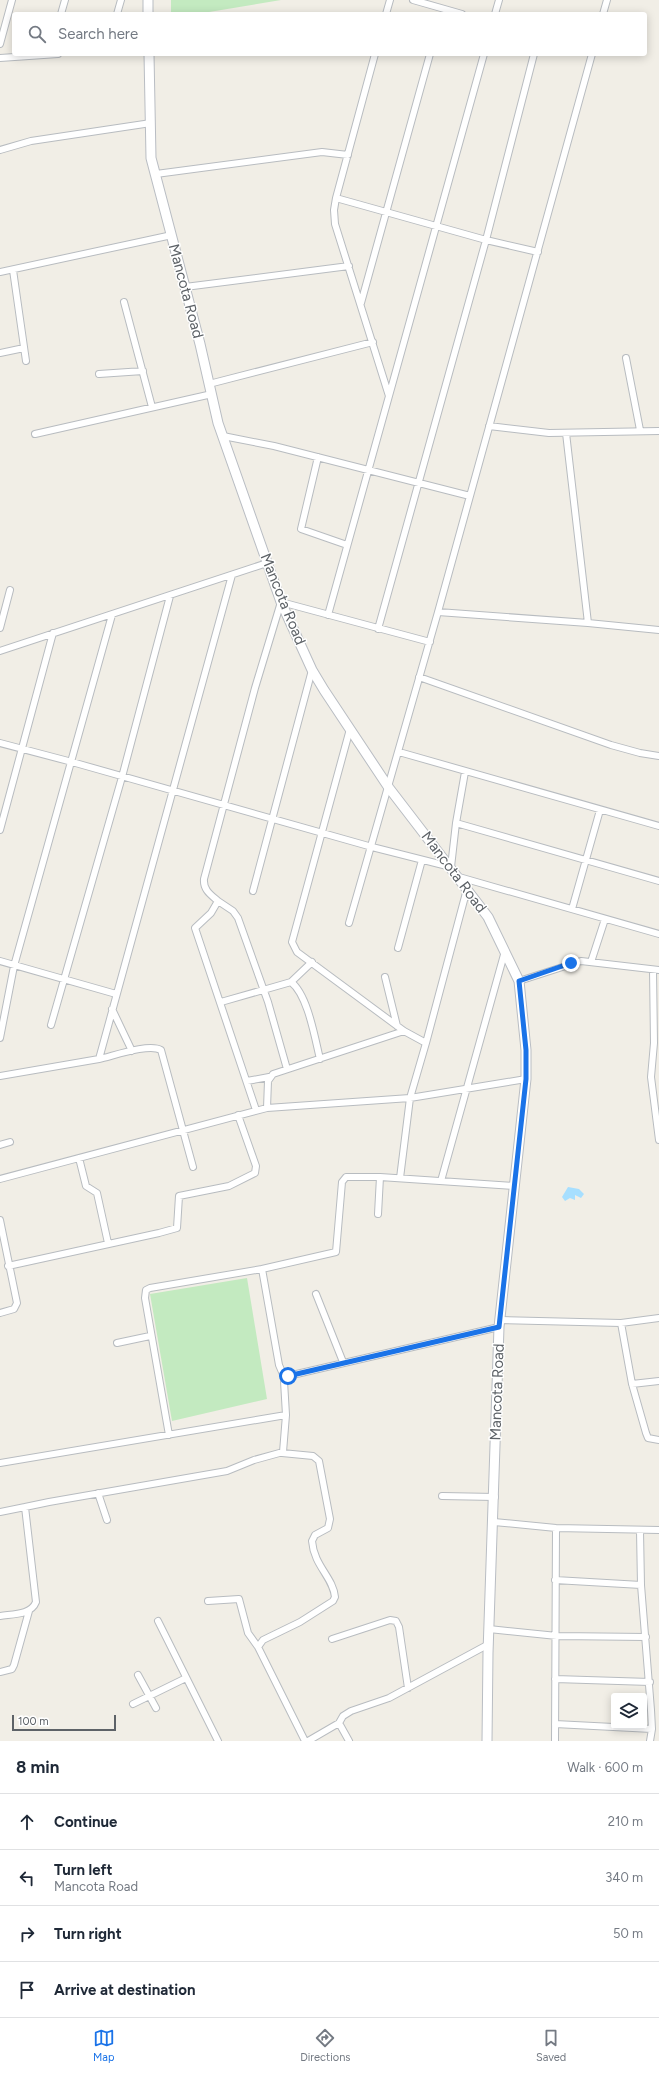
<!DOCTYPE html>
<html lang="en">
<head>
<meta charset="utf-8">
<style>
  body { margin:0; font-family:Figtree,sans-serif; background:#f2f2f3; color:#1f2937 }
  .controls { position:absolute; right:12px; bottom:12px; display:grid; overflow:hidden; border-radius:4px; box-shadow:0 2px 10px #0003 }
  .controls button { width:36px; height:36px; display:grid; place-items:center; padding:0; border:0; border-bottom:1px solid #e0e1e3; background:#fff; color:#1f2937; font:20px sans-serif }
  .scale { position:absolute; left:12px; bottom:10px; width:104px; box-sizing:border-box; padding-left:4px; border:2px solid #5d6267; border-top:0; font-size:11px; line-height:14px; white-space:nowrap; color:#5d6267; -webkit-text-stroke:3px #fff; paint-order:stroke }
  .stop { position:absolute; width:12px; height:12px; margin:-9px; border:3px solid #1a73e8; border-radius:50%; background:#fff }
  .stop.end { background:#1a73e8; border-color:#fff; box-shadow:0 1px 4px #0008 }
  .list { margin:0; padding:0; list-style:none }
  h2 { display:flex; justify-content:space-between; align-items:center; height:52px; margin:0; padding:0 16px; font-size:17px }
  h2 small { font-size:13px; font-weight:400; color:#747a83 }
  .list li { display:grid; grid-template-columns:26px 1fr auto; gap:12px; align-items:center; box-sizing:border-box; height:56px; padding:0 16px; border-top:1px solid #e0e1e3 }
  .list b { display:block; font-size:15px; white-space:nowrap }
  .list p { margin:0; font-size:13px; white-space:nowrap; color:#747a83 }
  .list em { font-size:13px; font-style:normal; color:#747a83 }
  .icon { flex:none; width:22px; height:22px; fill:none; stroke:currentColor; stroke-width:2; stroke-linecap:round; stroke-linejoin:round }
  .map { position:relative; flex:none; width:659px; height:1741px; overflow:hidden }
  .search { position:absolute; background:#fff; box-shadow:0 2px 10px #0003; left:12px; right:12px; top:12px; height:44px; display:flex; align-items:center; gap:10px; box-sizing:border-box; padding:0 14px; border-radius:4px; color:#747a83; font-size:15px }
  .sheet { height:276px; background:#fff }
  nav { display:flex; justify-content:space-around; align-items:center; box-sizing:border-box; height:56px; border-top:1px solid #e0e1e3; background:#fff; font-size:11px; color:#747a83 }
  nav a { display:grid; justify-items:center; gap:2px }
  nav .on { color:#1a73e8 }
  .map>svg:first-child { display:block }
</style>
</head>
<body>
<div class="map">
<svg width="659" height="1741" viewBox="0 0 659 1741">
  <rect width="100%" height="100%" fill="#f1eee6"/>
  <path fill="#c3eac0" d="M 171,0 L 281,0 L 197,14 L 171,14 Z
    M 247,1278 L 267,1399 L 172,1421 L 150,1294 Z"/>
  <path fill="#a7dfff" d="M 568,1187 L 579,1189 L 584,1194 L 581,1198 L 575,1195 L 575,1200 L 570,1198 L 565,1201 L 562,1197 Z"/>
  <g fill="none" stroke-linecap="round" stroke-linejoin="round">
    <defs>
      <path id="street" d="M 413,0 L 462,14
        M 61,14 L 65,0
        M 117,14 L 121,0
        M 386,14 L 390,0
        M 495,14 L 499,0
        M 603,14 L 607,0
        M 0,44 L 12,0
        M 375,54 L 336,198 L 486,240 L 538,252
        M 0,58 L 58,54
        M 0,150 L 31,141 L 151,123
        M 156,174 L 322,152 L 348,155
        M 13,270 L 26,361
        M 0,272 L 172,235
        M 185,287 L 349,266
        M 124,302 L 152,407
        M 361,303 L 430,54
        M 0,353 L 24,348
        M 626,358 L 640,430
        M 99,374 L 143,371
        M 209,384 L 373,342
        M 389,396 L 484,54
        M 489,426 L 549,433 L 659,431
        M 566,433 L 588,623
        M 35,434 L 212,394
        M 223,436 L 274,446 L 470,496
        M 318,457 L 301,529 L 347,545
        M 438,612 L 588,623 L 659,630
        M 328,615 L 389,396 L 335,224 L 334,210 L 336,198
        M 0,628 L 10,590
        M 378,629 L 486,240 L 534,54
        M 0,651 L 267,563
        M 419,677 L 611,745 L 640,753 L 659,756
        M 350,729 L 292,942 L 297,952 L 404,1031 L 426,1043 L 410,1098 L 400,1178
        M 0,743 L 72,762 L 372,847 L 451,867 L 456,823 L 465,772
        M 399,752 L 659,826
        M 456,823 L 659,881
        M 0,830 L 53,633
        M 459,877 L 659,934
        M 253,891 L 312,670
        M 218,901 L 233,911 L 238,918 L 268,1002 L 287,1069
        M 572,909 L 600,810
        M 349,923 L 438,612 L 592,54
        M 398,948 L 422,860
        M 0,961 L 116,994
        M 591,962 L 605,919
        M 653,970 L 654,1043 L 651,1077 L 659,1140
        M 385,977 L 397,1026
        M 519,981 L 581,961 L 659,970
        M 291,982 L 312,962
        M 221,1002 L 291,982 C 308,995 315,1039 320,1059
        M 112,1009 L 132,1051
        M 51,1025 L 122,777 L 170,596
        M 0,1038 L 14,966 L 112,615
        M 426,1043 L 467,889
        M 99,1059 C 113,1056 149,1043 161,1050 L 193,1167
        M 0,1076 L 99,1059 L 232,575
        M 247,1081 L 269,1077
        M 267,1108 L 268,1081 L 273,1074 L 404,1031
        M 256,1110 L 195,928 L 211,913 L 218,901 C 211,895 203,890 204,879 L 255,688 L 281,602 L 430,642
        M 0,1145 L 10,1142
        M 79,1158 L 86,1186 L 97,1193 L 108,1243
        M 0,1179 L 267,1108 L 410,1098 L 526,1079
        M 441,1181 L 505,951
        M 378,1214 L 380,1177
        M 0,1220 L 17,1303 L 14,1309 L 0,1313
        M 8,1266 L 159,1233 L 177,1228 L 179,1196 L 229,1186 L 255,1173 L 256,1166 L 238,1115
        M 262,1269 L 336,1252 L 342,1182 L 346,1177 L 380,1177 L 514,1186
        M 316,1294 L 343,1362
        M 500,1320 L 621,1323 L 659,1318
        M 621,1323 L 632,1384 L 646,1433 L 648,1438 L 659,1440
        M 117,1343 L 150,1336
        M 632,1384 L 659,1381
        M 169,1435 L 145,1298 L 146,1290 L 150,1288 L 262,1269 L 279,1365 L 285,1379
        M 282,1453 L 313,1456 L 319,1461 L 330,1519 L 328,1528 L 315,1535 L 312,1541 C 314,1566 333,1577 335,1597 L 333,1601 L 300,1622 L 263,1640 L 258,1647 L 305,1741
        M 0,1463 L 286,1415
        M 98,1493 L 107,1520
        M 442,1496 L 495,1497
        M 0,1512 L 25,1507
        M 494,1522 L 556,1528 L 659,1530
        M 640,1531 L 641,1585 L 651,1710 L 652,1729 L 650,1741
        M 555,1580 L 641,1585
        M 208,1601 L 239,1599 L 248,1633 L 258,1647
        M 0,1616 C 13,1614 31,1615 36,1602 L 25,1507 L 49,1502 L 227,1471 L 254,1460 L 283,1452 L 286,1415 L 284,1381 L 288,1376 L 499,1327
        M 158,1621 L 218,1741
        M 489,1629 L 557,1636 L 646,1637
        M 332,1639 L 390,1620 L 396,1621 L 399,1627 L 408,1688
        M 0,1672 L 12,1669 L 14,1665 L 29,1611
        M 138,1675 L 156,1708
        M 555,1679 L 650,1682
        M 133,1704 L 186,1678
        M 339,1723 L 349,1741
        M 555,1724 L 652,1729
        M 308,1741 L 339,1723 L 343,1716 L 351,1711 L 389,1698 L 489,1644
        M 555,1741 L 556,1528"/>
      <path id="secondary" d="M 148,0 L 148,14
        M 149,54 L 151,158 L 200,344 L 218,423 L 281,602 L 312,670 L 324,690 L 389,788 L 488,917 L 519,981 L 526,1050 L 526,1079 L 499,1327 L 488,1653 L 487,1741"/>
    </defs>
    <use href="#street" stroke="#b8bcc0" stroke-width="8"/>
    <use href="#secondary" stroke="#b9bdc3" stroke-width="11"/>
    <use href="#street" stroke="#fff" stroke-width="6"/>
    <use href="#secondary" stroke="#fff" stroke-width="9"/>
  </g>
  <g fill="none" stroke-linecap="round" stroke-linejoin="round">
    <path stroke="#1a73e8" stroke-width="5" d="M 288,1376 L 499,1327 L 526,1079 L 526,1050 L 519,981 L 571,963"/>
  </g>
  <g text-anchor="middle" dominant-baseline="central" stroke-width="3" stroke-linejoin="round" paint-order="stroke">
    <g font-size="15" fill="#5d6267" stroke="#fff">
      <text transform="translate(186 291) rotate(75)">Mancota Road</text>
      <text transform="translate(283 599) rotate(68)">Mancota Road</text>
      <text transform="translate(454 872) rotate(53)">Mancota Road</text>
      <text transform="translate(497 1392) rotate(-88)">Mancota Road</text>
    </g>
  </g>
</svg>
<div class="controls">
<button><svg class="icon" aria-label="layers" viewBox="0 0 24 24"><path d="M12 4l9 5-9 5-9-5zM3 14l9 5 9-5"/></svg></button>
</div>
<div class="scale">100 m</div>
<div class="stop" style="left:288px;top:1376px"></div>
<div class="stop end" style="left:571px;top:963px"></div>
<div class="search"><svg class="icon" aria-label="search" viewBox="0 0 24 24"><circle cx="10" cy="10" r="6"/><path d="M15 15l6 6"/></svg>Search here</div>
</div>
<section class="sheet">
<h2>8 min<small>Walk · 600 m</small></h2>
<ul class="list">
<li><svg class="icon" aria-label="ahead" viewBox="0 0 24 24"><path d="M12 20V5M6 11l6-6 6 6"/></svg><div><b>Continue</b></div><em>210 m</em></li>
<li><svg class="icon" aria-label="left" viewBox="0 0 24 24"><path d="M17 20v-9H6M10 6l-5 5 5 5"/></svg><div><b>Turn left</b><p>Mancota Road</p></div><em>340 m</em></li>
<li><svg class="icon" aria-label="right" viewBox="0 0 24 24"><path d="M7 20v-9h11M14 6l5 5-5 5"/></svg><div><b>Turn right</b></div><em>50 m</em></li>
<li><svg class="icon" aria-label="arrive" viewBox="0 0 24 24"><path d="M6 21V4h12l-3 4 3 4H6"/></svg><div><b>Arrive at destination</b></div></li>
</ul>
</section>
<nav>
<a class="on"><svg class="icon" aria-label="map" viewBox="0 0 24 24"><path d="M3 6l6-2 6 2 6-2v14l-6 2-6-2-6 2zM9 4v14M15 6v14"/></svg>Map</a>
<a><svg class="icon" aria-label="directions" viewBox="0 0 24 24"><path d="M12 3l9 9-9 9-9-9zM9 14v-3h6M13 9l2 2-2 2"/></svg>Directions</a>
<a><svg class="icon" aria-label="saved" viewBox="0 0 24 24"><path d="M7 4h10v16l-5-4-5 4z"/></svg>Saved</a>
</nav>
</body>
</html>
